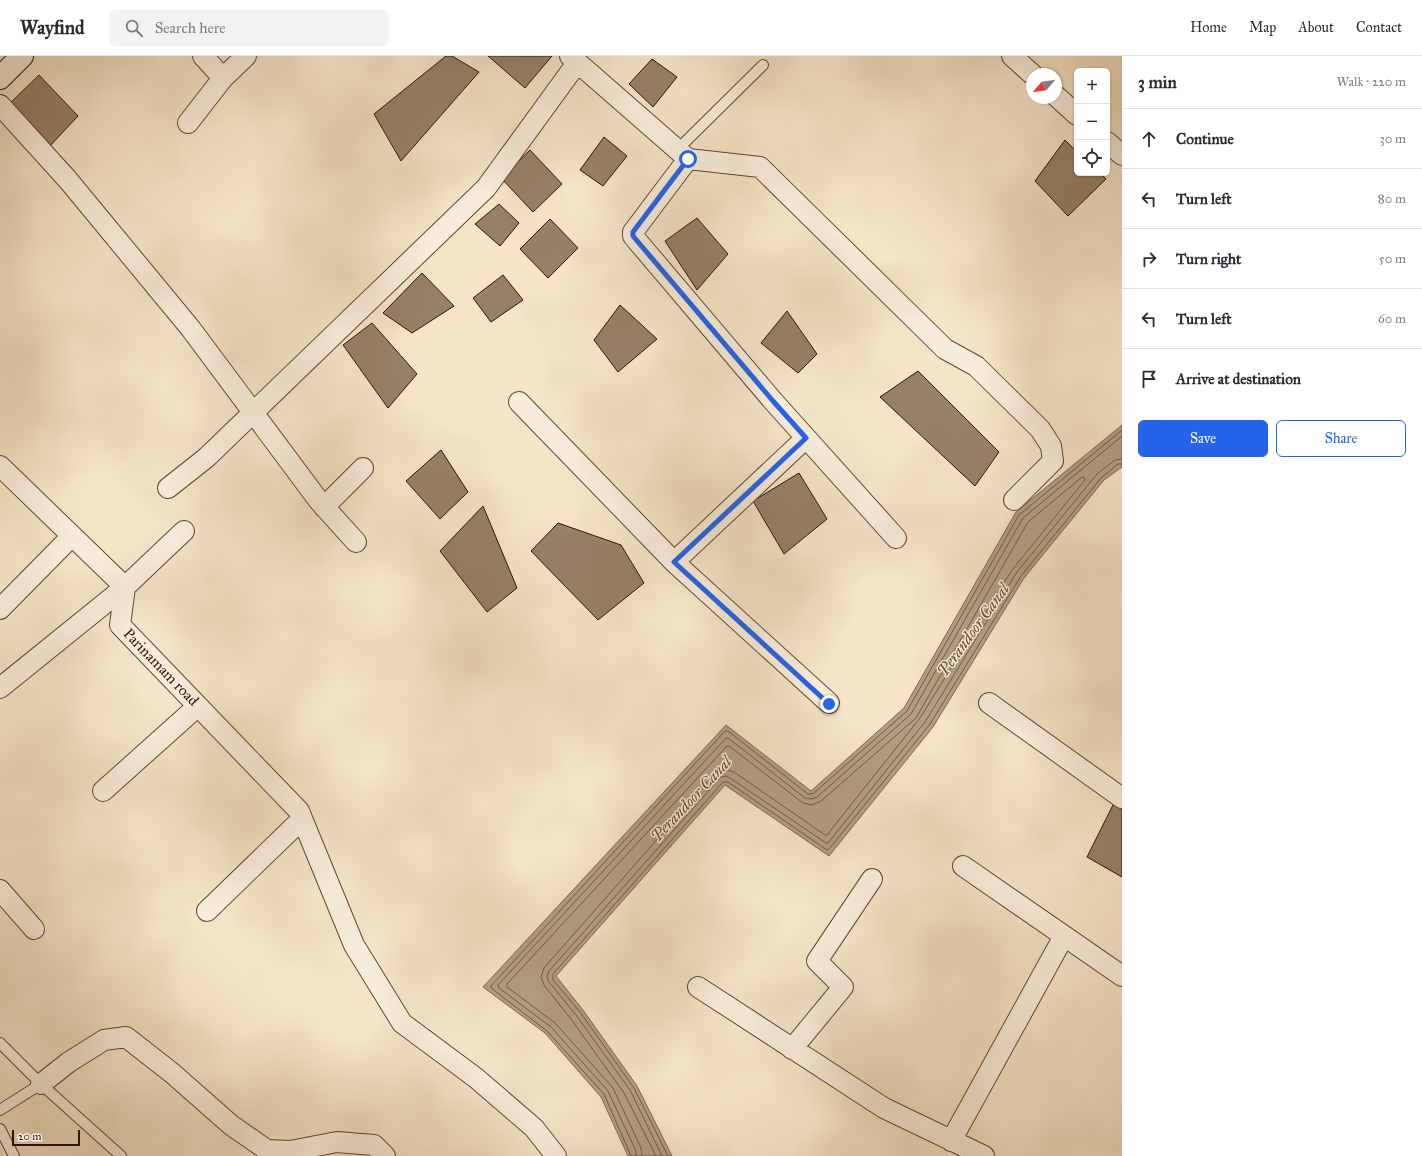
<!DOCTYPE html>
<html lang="en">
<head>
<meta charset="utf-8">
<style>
  body { margin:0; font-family:"IM FELL Great Primer",serif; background:#f2f2f3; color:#2b2b33 }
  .controls { position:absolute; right:12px; top:12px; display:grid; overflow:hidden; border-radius:6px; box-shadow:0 1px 3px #0004 }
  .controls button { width:36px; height:36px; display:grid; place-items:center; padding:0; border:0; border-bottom:1px solid #e1e1e2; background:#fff; color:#2b2b33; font:20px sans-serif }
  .compass { position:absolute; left:1026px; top:12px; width:36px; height:36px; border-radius:50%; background:#fff; box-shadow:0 1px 3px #0004; rotate:241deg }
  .scale { position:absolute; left:12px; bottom:10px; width:68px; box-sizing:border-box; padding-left:4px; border:2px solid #301300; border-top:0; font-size:11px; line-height:14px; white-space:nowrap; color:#301300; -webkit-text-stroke:3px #f8eddb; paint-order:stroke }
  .stop { position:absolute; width:12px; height:12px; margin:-9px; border:3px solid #2563eb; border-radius:50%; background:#fff }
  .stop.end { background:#2563eb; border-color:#fff; box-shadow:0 1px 4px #0008 }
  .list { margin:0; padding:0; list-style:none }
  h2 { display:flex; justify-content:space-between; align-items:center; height:52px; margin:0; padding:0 16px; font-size:17px }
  h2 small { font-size:13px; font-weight:400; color:#7c7c81 }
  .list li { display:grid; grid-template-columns:26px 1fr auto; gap:12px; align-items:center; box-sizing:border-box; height:60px; padding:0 16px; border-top:1px solid #e1e1e2 }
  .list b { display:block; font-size:15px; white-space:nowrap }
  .list em { font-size:13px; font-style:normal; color:#7c7c81 }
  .actions { display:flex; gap:8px; padding:12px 16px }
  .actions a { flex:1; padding:9px 0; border:1px solid #2563eb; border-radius:6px; text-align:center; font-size:14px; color:#2563eb }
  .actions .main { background:#2563eb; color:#fff }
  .icon { flex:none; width:22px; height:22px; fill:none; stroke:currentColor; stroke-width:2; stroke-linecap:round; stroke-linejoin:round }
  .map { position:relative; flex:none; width:1122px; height:1100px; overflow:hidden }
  header { display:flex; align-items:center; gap:24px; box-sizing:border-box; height:56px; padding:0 20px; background:#fff; border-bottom:1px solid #e1e1e2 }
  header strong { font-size:19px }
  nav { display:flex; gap:22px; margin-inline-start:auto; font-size:14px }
  .search { width:280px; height:36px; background:#f2f2f3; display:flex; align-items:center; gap:10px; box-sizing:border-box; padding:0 14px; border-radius:6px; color:#7c7c81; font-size:15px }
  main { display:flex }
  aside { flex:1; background:#fff }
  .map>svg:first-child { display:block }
</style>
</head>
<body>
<header>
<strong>Wayfind</strong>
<div class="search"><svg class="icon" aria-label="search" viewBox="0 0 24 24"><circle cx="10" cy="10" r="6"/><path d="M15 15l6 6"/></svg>Search here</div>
<nav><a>Home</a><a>Map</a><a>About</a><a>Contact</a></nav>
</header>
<main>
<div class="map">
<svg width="1122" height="1100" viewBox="0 0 1122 1100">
  <rect width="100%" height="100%" fill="#f5e4c8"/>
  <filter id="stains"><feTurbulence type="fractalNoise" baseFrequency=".005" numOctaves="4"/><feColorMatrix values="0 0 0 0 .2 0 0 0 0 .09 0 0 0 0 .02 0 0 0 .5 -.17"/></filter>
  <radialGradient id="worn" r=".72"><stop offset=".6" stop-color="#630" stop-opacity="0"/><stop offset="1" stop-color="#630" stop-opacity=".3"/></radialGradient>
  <path fill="#b29d84" stroke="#7e664f" d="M 1122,369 L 1122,411 L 1104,424 L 1024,522 L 933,671 L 829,800 L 725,729 L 556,920 L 583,954 L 637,1030 L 672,1100 L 628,1100 L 601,1041 L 545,977 L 483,931 L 726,669 L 811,735 L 904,652 L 1016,456 Z"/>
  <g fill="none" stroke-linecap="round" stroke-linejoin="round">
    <path stroke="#715842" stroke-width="1" d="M 631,1100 L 604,1038 L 547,975 L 491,932 L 491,930 L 725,675 L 728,675 L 808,738 L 811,738 L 814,737 L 907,655 L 1019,459 L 1122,374
      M 636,1100 L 636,1095 L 608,1035 L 551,971 L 499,932 L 498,929 L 726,682 L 728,682 L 805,742 L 811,743 L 817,741 L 911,658 L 1023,462 L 1122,380
      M 642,1100 L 641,1092 L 613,1032 L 555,967 L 507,931 L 507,928 L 727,690 L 729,690 L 803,747 L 812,749 L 821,745 L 916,662 L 1028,466 L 1082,421 L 1084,421 L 1085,424 L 1012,514 L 920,662 L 827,779 L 825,779 L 734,716 C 726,713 719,714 713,720 L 544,912 L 541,921 L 544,929 L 571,963 L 624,1037 L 656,1100
      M 662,1100 L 630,1034 L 576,959 L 549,926 L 547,921 L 549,915 L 721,721 L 726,720 L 730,722 L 826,787 L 828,787 L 925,666 L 1017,516 L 1097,418 L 1115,404 L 1122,403
      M 668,1100 L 634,1032 L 580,956 L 553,924 L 553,918 L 723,726 L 728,726 L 827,794 L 829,793 L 930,668 L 1021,520 L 1101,422 L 1118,408 L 1122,408"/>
  </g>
  <path fill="#968068" stroke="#301300" d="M 446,0 L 452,0 L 479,16 L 401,105 L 374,58 Z
    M 488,0 L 552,0 L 525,32 Z
    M 652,3 L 677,21 L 653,51 L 629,28 Z
    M 39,19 L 78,60 L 48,92 L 5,52 Z
    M 604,81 L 627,100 L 603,130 L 580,114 Z
    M 1065,84 L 1077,96 L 1077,117 L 1100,117 L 1106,123 L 1068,160 L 1035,125 Z
    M 530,94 L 562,128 L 533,156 L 501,122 Z
    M 499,148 L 519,167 L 500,190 L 475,168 Z
    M 697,162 L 728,198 L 697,234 L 665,185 Z
    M 550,163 L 578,192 L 548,222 L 520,193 Z
    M 422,217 L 454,250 L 412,277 L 383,257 Z
    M 503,219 L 523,244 L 491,266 L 473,242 Z
    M 620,249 L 657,283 L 618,316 L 594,284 Z
    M 787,255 L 817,298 L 798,317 L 761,287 Z
    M 372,267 L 417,318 L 388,352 L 343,289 Z
    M 918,315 L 999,396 L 975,430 L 880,341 Z
    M 441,394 L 468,436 L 440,463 L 406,425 Z
    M 799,417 L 827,463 L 784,498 L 753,445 Z
    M 483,450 L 517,532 L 487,556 L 440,495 Z
    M 558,467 L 621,489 L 644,527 L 598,564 L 531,495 Z
    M 1114,747 L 1122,753 L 1122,821 L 1087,801 Z"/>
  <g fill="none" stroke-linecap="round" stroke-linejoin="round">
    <defs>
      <path id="service" d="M 677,94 L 763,9
        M 0,987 L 41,1028 L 121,1100
        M 0,1054 L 41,1028
        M 0,1073 L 14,1100"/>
      <path id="minor" d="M 203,0 L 223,22
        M 570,0 L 688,103 L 760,111 L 945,293 L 976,310 L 1040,373 L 1051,390 L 1053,405 L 1014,444
        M 1012,0 L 1032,18
        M 1056,40 L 1077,59
        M 0,49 L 68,124 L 191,273 L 319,445 L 356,486
        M 188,67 L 223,22 L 246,0
        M 1107,86 L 1122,99
        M 688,103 L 633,176 L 633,180 L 773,345 L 896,482
        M 519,346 L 674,506 L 829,647
        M 0,410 L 125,531 L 120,569 L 299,755 L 354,889 L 402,967 L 476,1022 L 534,1072 L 556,1100
        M 168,432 L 206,402 L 486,132 L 577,7
        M 324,451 L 363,412
        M 674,506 L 806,382
        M 0,553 L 72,480
        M 0,632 L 125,531 L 184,475
        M 989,647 L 1122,742
        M 103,735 L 198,650
        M 963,810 L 1122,920
        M 0,834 L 34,873
        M 207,855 L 302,763
        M 698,931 L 884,1052 L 984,1100
        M 792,993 L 843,931 L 817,905 L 872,823
        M 41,1028 L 69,1006 L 104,984 L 126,981 L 172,1017 L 231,1069 L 267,1094 L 290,1095 L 337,1086 L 374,1089 L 385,1100
        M 951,1085 L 1064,880"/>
      <path id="secondary" d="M 0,22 L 22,0"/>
    </defs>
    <use href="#service" stroke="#614732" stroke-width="12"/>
    <use href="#minor" stroke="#614732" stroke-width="22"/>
    <use href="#secondary" stroke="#301300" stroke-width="24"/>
    <use href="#service" stroke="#f8eddb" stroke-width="10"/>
    <use href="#minor" stroke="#f8eddb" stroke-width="20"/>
    <use href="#secondary" stroke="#f8eddb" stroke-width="22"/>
  </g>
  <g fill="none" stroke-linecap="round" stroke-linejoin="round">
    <path stroke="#2563eb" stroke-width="5" d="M 688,103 L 633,176 L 633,180 L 773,345 L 806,382 L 674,506 L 829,648"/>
  </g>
  <g text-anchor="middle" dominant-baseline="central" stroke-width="3" stroke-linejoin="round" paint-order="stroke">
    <g font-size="15" fill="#301300" stroke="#f8eddb">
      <text transform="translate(161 611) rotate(46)">Parinamam road</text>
    </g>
    <g font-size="16" font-style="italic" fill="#644a35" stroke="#f8eddb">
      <text transform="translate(973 574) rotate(-54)">Perandoor Canal</text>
      <text transform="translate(691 743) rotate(-47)">Perandoor Canal</text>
    </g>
  </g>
  <rect width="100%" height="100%" filter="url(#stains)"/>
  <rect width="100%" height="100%" fill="url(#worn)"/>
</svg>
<div class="controls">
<button>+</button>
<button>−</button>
<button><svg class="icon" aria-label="locate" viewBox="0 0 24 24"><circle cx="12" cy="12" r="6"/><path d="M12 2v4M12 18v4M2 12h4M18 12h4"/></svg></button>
</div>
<svg class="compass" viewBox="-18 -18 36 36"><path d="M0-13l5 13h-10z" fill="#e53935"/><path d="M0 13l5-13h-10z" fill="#7c7c81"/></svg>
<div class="scale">20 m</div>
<div class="stop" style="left:688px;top:103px"></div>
<div class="stop end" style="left:829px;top:648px"></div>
</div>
<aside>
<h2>3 min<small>Walk · 220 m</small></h2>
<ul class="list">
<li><svg class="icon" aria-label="ahead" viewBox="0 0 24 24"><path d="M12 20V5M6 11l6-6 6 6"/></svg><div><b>Continue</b></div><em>30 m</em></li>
<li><svg class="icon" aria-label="left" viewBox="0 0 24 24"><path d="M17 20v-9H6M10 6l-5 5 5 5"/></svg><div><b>Turn left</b></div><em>80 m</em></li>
<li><svg class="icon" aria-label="right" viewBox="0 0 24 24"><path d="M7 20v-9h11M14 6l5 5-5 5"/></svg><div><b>Turn right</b></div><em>50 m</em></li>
<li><svg class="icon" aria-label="left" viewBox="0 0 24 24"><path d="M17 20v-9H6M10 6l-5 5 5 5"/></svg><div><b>Turn left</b></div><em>60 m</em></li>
<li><svg class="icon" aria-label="arrive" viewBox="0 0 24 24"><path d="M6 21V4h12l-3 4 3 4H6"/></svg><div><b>Arrive at destination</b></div></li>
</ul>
<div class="actions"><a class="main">Save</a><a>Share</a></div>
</aside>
</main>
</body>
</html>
